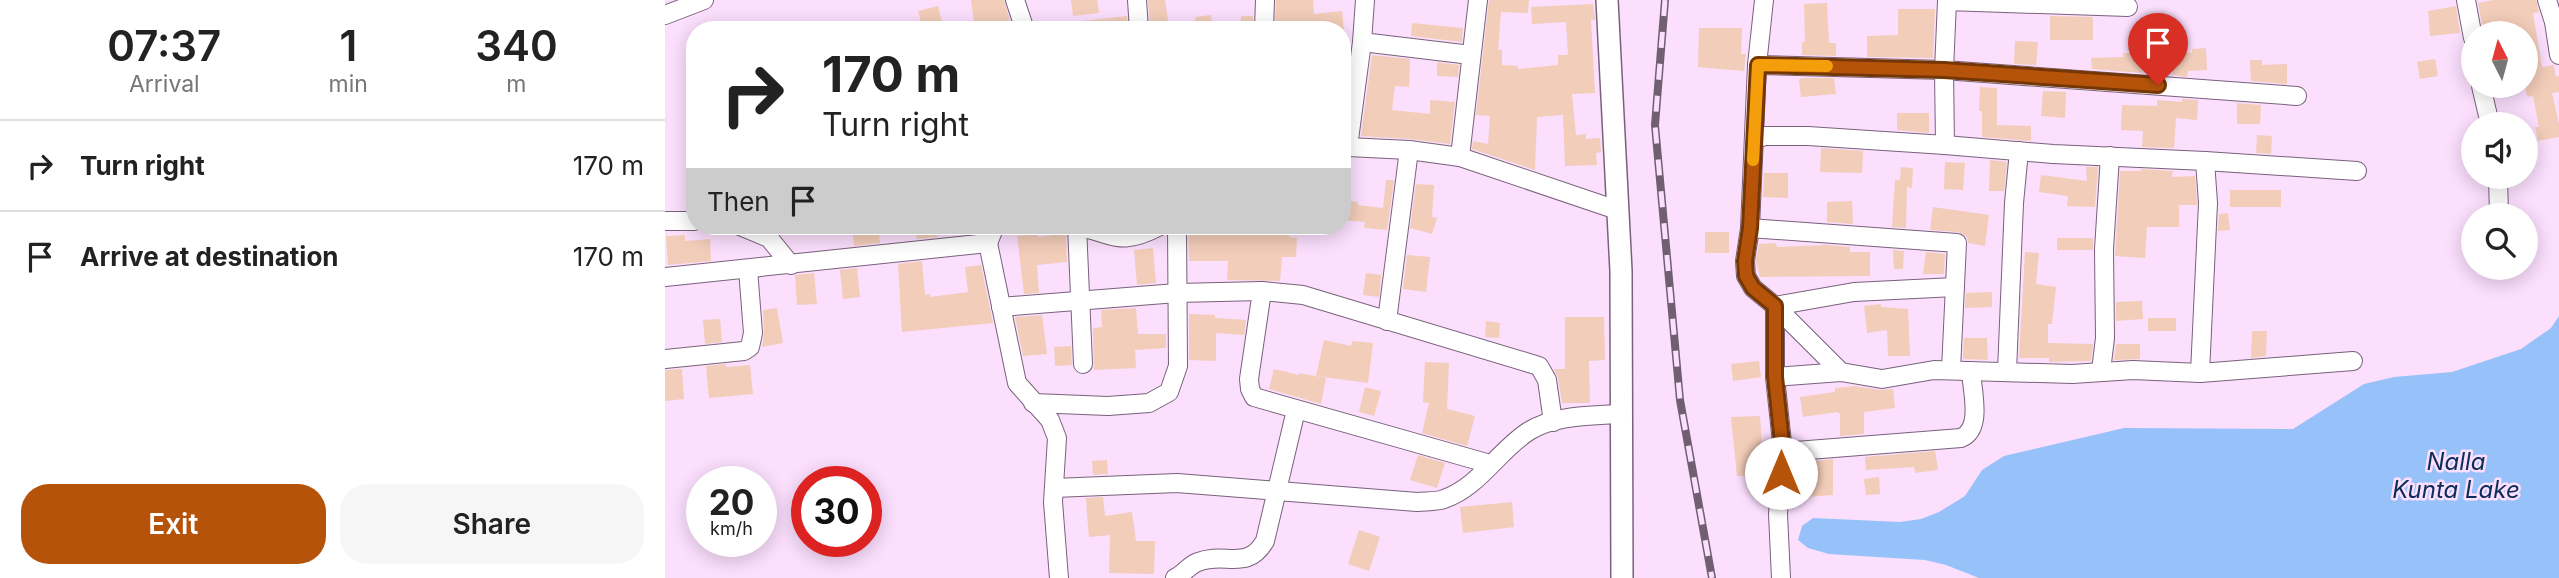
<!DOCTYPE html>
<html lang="en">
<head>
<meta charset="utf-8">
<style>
	:root { --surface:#fff; --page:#f6f6f6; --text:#222; --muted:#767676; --line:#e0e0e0; --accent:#b45309 }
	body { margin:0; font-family:Inter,sans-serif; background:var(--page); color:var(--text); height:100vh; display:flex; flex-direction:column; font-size:26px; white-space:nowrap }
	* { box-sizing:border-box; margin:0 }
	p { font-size:23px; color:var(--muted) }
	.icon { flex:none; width:38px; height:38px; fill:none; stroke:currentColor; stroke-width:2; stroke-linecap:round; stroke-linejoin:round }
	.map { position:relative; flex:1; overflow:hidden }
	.panel { display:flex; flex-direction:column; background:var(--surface); width:665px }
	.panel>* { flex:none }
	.top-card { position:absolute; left:21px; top:21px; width:665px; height:214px; border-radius:28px; box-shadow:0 4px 18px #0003; background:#fff; color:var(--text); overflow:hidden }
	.needle { width:46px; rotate:354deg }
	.tools { position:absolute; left:1796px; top:21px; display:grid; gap:14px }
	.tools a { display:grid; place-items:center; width:77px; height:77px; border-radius:50%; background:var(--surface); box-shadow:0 4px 18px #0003; font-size:35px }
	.speed { position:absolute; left:21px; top:466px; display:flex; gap:14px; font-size:35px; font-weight:700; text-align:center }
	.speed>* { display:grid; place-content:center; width:91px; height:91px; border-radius:50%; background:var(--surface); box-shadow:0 4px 18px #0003; line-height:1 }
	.speed small { font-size:18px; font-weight:400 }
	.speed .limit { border:10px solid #d22; background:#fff; color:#111 }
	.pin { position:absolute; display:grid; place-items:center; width:60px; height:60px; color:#fff; margin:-72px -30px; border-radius:50% 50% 50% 0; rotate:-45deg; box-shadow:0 0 7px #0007 }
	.pin .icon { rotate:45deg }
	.me { position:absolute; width:77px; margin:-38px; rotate:0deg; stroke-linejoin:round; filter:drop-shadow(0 0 5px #0008) }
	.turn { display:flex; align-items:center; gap:24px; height:147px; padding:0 21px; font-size:32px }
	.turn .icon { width:91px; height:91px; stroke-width:2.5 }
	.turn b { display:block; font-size:49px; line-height:60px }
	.then { display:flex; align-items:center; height:66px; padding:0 21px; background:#0003; gap:14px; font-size:26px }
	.eta { display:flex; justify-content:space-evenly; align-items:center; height:119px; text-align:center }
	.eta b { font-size:42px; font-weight:600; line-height:49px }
	.action { display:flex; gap:14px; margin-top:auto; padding:14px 21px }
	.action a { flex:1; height:80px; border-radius:28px; background:var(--accent); color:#fff; font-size:28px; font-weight:600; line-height:80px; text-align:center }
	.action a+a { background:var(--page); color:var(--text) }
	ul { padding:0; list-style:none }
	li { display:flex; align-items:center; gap:21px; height:91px; padding:0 21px; border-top:2px solid var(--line) }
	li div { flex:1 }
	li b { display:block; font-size:26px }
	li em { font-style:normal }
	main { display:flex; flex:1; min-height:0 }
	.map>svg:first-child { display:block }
</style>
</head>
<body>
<main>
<section class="panel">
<div class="eta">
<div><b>07:37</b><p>Arrival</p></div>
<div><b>1</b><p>min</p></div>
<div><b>340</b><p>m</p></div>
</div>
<ul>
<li><svg class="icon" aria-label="right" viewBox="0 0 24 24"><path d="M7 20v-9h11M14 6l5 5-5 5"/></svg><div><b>Turn right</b></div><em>170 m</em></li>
<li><svg class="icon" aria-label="arrive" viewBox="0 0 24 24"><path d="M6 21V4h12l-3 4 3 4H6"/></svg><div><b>Arrive at destination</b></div><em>170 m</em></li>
</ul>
<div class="action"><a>Exit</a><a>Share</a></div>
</section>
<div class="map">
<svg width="1894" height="578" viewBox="0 0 1894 578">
	<rect width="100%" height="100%" fill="#fbdffd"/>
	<polygon fill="#97c1f9" points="1894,316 1894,578 1314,578 1281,565 1260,560 1164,554 1143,548 1133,540 1137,526 1148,518 1235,522 1256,519 1274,512 1300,496 1317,470 1339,456 1459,428 1628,429 1699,384 1729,377 1787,372 1856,349 1886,328"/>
	<g fill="#f2cdb9">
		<polygon points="306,0 339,0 347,28 310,30"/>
		<polygon points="406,0 432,0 434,13 408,16"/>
		<polygon points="483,0 500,0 504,27 485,29"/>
		<polygon points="611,0 648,0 649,14 677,11 679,30 610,30"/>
		<polygon points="824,0 864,0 863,13 836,12 833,50 837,50 837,65 853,66 853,69 893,65 893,55 903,55 901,22 867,24 866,7 928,4 930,20 926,20 930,93 907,94 911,135 921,134 921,139 935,138 936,152 931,153 932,165 900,166 898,115 872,117 870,170 807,149 808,141 823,144 825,116 811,115"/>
		<polygon points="1829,0 1871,0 1874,12 1868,13 1877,67 1889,65 1891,77 1894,76 1894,92 1887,93 1894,124 1894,137 1873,141 1870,127 1874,127 1868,96 1862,97 1860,84 1860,33 1846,33 1845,27 1818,30 1813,3"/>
		<polygon points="1162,3 1164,43 1171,43 1171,56 1137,55 1137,42 1140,42 1139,4"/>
		<polygon points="273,6 279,30 258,30 253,11"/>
		<polygon points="1791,6 1795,33 1765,36 1763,11"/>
		<polygon points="1233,9 1270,9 1268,58 1202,57 1202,36 1233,35"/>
		<polygon points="546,15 548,30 531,30 530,17"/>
		<polygon points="462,16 463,30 418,30 417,21"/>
		<rect x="576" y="16" width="12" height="14"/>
		<polygon points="1385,16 1428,17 1428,40 1385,40"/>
		<polygon points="747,23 798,28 797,42 746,36"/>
		<polygon points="1034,28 1077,28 1076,54 1081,54 1079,71 1033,67"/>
		<polygon points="1350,41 1373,42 1371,65 1349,64"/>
		<polygon points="1541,48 1542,70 1523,71 1522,77 1507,75 1511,51 1527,53 1527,49"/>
		<polygon points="1458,53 1476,53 1477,73 1427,69 1426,58 1458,57"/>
		<polygon points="707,55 745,59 744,87 730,86 727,110 765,114 765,100 790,102 785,144 745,139 696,136"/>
		<polygon points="1770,59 1773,76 1755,79 1752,62"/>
		<polygon points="1585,60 1597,60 1597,65 1622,64 1622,84 1586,81"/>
		<polygon points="772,62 794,65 793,77 772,76"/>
		<polygon points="1137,78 1169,78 1171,94 1136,97 1134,80"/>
		<polygon points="1315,87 1332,88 1332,125 1366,126 1366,141 1317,137 1317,111 1314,111"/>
		<polygon points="1378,91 1401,92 1400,118 1376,116"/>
		<polygon points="1517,99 1533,100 1532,120 1511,118 1509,148 1477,147 1478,131 1456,130 1457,105 1492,106 1492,100 1517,102"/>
		<polygon points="1572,103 1596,105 1595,124 1572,124"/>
		<polygon points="1232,113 1264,113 1264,133 1232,130"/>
		<polygon points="1592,135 1607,136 1606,154 1591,153"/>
		<polygon points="1156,148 1198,151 1197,173 1155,172"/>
		<polygon points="1325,160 1342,162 1339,191 1324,191"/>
		<polygon points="1280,162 1300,163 1298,190 1279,189"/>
		<polygon points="1236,167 1248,168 1247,188 1242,187 1241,228 1227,227 1230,180 1235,180"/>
		<polygon points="1421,167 1433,167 1430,207 1402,206 1403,196 1374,192 1376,175 1422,181"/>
		<polygon points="1476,169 1508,171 1507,177 1530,176 1532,205 1514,205 1514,227 1482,227 1480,258 1450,256 1455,171 1476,171"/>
		<polygon points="1099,173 1123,173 1123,198 1098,197"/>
		<polygon points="721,180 729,180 722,230 699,228 700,222 677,220 677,200 693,202 693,205 718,208"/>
		<polygon points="751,184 769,185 767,217 772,218 767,234 745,228"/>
		<rect x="1565" y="190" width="51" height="17"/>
		<polygon points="1187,201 1188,224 1162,222 1162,202"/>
		<polygon points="1268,207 1324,215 1320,246 1303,243 1302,237 1293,232 1265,230"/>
		<polygon points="1563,213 1565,230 1553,231 1554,214"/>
		<polygon points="187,226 213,226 215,243 189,246"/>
		<polygon points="250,226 271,226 272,237 252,239"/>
		<polygon points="523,226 624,226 624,237 632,238 631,257 617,257 615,281 562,280 563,261 524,261"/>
		<rect x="1040" y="232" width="24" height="21"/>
		<polygon points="372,234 373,237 398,234 401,236 402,262 372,265 374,293 359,294 352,236"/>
		<polygon points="20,235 20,241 45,239 46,261 3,265 1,236"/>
		<rect x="1392" y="238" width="36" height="12"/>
		<polygon points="1111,243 1112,247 1163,245 1185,247 1185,252 1205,252 1205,276 1095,277 1091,261 1094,244"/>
		<polygon points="488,248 491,283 472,285 469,250"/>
		<polygon points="1228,250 1239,251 1238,269 1229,269"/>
		<polygon points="1261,252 1280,254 1279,274 1258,274"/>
		<polygon points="1360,252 1374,253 1371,284 1391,287 1387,324 1383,324 1383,343 1428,344 1426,361 1384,362 1384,358 1354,358"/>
		<polygon points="742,255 765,257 761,292 738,289"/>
		<polygon points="257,261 260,295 265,294 265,297 303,292 300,267 316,265 328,323 237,332 233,264"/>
		<polygon points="192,268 195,297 178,299 175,270"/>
		<polygon points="149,273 152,304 132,305 130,275"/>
		<polygon points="701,273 716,275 714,297 698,295"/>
		<polygon points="1327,292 1327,307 1300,308 1301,293"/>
		<polygon points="1477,301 1478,319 1451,321 1451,302"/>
		<polygon points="1216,304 1216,307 1243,309 1245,356 1223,356 1222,330 1202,333 1199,306"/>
		<polygon points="112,308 118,343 97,347 99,332 98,310"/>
		<polygon points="471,308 473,334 501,334 501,348 470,350 471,368 429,370 428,328 437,327 436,310"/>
		<polygon points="524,314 550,315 550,318 581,320 579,335 551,333 551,361 524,360"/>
		<polygon points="377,315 382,354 358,356 350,317"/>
		<polygon points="900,317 939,317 940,360 924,361 925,403 897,403 893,378 889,369 900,369"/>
		<rect x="1483" y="318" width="28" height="13"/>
		<polygon points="55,319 57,342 40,344 38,320"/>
		<polygon points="821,321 835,323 834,338 820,337"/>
		<polygon points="1587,331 1602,331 1601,356 1586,358"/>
		<polygon points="1299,338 1322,338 1323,360 1298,359"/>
		<polygon points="659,340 686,346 687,341 708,343 703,383 651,376"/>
		<polygon points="1451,344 1475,344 1475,359 1449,360"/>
		<polygon points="406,346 407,365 390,366 389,347"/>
		<polygon points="1094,361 1096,377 1068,381 1066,364"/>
		<polygon points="760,362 784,363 782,409 810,416 802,446 757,433 764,403 758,402"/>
		<polygon points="61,364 61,367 85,365 88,394 44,398 41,366"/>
		<polygon points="17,369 19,399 0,401 0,370"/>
		<polygon points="609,369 634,375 634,373 661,378 656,404 604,389"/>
		<polygon points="1189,386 1216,390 1228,389 1230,408 1199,412 1199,434 1175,436 1175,414 1172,412 1138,417 1135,397 1170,392 1170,388"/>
		<polygon points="700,387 716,391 709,416 694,412"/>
		<polygon points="1095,416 1099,474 1072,476 1066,417"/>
		<polygon points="1270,451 1273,470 1250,473 1249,467 1201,470 1200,457"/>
		<polygon points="753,455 780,463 772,488 745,480"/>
		<polygon points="1168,459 1168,495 1140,497 1140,462"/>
		<polygon points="442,460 443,474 428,475 427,461"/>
		<polygon points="1214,477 1215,494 1201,495 1199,479"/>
		<polygon points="438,497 440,516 467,512 471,541 490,541 489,574 444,573 445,535 424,537 422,514 421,498"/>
		<polygon points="847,502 849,527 798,533 795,507"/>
		<polygon points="694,530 715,537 704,571 683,564"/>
	</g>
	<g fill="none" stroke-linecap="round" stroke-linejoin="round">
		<defs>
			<g id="minor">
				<polyline points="350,0 360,30"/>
				<polyline points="472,0 474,30"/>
				<polyline points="1801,0 1808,38"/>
				<polyline points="1882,0 1889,22 1894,55"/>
				<polyline points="1463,7 1282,1 1279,70 1632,96"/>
				<polyline points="0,15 39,0"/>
				<polyline points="599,30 600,0"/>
				<polyline points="697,42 806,55"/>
				<polyline points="1092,65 1085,228 1080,261 1081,276 1088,288 1110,306 1110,377 1118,452 1113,514 1116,578"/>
				<polyline points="1816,86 1825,124"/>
				<polyline points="1089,139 1100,136 1143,136 1280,145 1279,70 1092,65 1099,0"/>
				<polyline points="1280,145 1388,154 1540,161 1543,203 1535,373"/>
				<polyline points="683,147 744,150 795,157 952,210"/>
				<polyline points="677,149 683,147 697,42 700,0"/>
				<polyline points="795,157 813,0"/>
				<polyline points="1540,161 1692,171"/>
				<polyline points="1833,177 1834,215"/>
				<polyline points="0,221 30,221"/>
				<polyline points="75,226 104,238 126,265"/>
				<path d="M406,226C448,230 449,250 495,226"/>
				<polyline points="412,226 418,364"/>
				<polyline points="1085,228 1292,243 1286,370"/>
				<polyline points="323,243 352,383 385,420 392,438 388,502 394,578"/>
				<polyline points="0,277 323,243 330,226"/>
				<polyline points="597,291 584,379 585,389 589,397 825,464"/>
				<polyline points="1110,306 1189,292 1290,287"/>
				<polyline points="1110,306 1176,372"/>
				<polyline points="336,307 512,293 597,291 638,295 874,366 882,380 888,422"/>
				<polyline points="722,321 744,150"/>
				<polyline points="0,359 79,351 85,347 88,333 83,269"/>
				<polyline points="1342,371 1349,203 1354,151"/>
				<polyline points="1436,371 1440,338 1439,249 1445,156"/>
				<polyline points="1110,377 1176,372 1217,379 1269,370 1407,374 1468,370 1535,373 1688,361"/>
				<polyline points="368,403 443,406 484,403 504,392 513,366 512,226"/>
				<path d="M1118,452L1296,438C1318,429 1307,391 1306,371"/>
				<path d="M389,488L512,483L752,502C761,501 771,502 779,499C814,487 834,450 864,431C890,415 925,416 954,414"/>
				<path d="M510,578C519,574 524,565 533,562C560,551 582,572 600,541L631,410"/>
			</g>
			<polyline id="tertiary" points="942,0 956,271 957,578"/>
		</defs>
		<use href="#minor" stroke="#79617b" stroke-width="20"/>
		<use href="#tertiary" stroke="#79617b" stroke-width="24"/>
		<use href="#minor" stroke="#fff" stroke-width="18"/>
		<use href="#tertiary" stroke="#fff" stroke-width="21"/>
		<defs>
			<polyline id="rail" points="1000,0 990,125 1015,400 1047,578"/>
		</defs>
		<use href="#rail" stroke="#6f5f71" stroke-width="8"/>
		<use href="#rail" stroke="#fbdffd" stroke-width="5" stroke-dasharray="16" stroke-linecap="butt"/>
	</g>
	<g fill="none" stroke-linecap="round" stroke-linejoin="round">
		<defs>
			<polyline id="route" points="1116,473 1118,452 1110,377 1110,306 1088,288 1081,276 1080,261 1085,228 1093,65 1279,70 1493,85"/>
		</defs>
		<use href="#route" stroke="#753606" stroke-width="18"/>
		<use href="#route" stroke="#b45309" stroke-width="12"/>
		<polyline stroke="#f59e0b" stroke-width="12" points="1088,160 1093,65 1162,66"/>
	</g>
	<g text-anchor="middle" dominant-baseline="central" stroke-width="5" stroke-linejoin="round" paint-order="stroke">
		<g font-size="24" font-style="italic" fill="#0a2e59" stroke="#fbdffd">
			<text x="1791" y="461">Nalla<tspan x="1791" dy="28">Kunta Lake</tspan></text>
		</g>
	</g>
</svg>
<div class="tools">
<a><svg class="needle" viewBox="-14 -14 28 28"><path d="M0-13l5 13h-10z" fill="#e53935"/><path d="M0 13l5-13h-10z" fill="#767676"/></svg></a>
<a><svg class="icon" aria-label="sound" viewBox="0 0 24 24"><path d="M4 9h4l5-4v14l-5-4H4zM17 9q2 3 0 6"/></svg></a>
<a><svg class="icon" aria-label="search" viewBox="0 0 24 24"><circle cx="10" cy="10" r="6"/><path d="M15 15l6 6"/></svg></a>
</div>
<div class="speed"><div>20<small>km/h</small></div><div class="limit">30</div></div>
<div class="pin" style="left:1493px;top:85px;background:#d93025"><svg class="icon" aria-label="arrive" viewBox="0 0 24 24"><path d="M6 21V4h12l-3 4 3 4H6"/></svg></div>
<svg class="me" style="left:1116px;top:473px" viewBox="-20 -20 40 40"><circle r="19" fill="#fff"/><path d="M0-13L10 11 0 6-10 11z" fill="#b45309"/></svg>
<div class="top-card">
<div class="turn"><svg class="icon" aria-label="right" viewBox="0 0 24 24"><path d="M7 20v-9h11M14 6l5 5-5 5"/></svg><div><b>170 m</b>Turn right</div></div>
<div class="then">Then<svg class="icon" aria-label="arrive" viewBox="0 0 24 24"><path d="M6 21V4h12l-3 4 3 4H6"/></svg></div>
</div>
</div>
</main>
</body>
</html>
